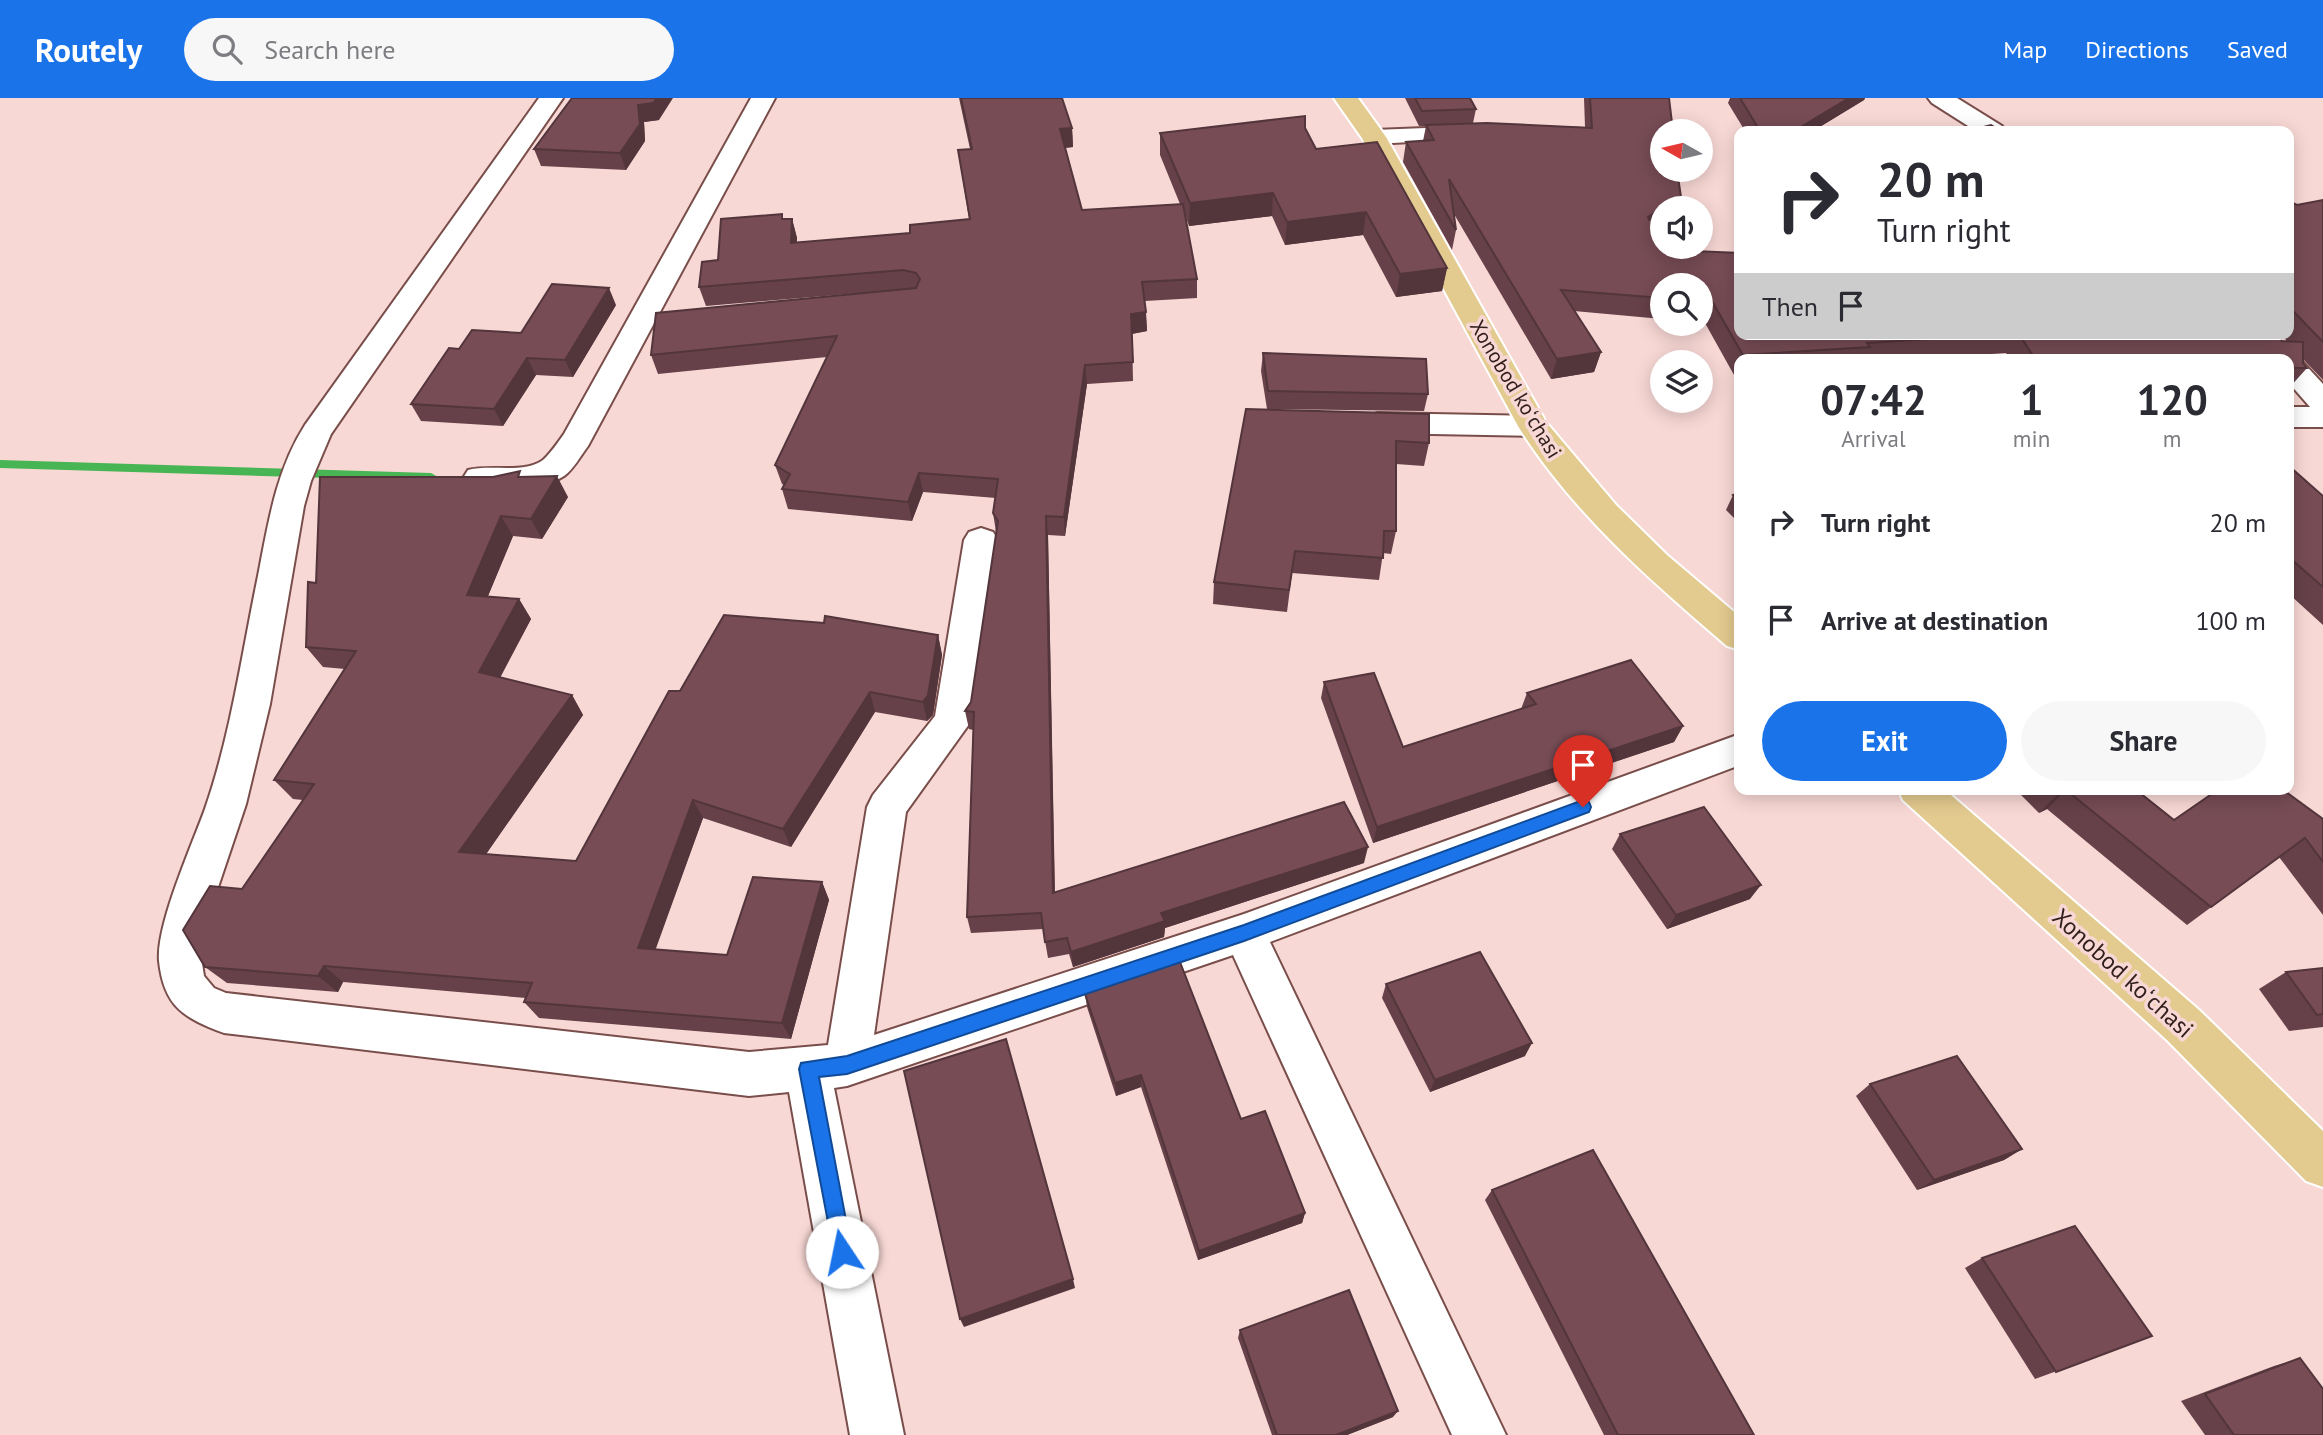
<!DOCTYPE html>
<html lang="en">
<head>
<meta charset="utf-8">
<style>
	:root { --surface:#fff; --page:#f7f7f7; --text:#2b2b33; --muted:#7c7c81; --accent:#1a73e8 }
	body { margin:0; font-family:"PT Sans",sans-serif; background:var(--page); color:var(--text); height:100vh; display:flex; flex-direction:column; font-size:26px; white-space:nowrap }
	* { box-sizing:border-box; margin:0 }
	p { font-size:23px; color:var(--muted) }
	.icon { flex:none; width:38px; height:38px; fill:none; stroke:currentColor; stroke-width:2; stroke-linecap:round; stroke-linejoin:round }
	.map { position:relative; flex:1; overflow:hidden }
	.details { position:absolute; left:1734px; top:256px; width:560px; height:441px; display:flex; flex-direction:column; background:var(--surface); border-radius:14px; box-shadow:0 4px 18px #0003 }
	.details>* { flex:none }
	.banner { position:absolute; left:1734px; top:28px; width:560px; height:214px; border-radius:14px; box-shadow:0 4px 18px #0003; background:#fff; color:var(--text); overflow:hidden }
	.needle { width:46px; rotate:278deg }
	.fabs { position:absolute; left:1650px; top:21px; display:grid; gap:14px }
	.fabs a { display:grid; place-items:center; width:63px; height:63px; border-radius:50%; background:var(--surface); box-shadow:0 4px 18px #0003; font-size:35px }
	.pin { position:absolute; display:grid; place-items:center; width:60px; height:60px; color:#fff; margin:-72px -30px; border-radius:50% 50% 50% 0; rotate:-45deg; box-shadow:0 0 7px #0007 }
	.pin .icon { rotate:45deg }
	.me { position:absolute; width:77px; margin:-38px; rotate:349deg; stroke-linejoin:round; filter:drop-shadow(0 0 5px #0008) }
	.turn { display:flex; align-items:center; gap:24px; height:147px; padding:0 28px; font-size:32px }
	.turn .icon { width:91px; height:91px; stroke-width:2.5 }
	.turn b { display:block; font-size:49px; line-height:60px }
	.then { display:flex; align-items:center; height:66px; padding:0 28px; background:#0003; gap:14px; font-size:26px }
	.eta { display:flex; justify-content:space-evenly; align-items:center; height:119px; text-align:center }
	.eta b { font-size:42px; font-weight:600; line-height:49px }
	.button { display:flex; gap:14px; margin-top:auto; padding:14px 28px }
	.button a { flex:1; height:80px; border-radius:42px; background:var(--accent); color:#fff; font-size:28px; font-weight:600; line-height:80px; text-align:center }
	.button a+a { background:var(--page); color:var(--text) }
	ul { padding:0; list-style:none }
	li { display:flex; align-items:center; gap:21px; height:98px; padding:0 28px }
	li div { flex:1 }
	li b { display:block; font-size:26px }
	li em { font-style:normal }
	header { display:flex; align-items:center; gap:42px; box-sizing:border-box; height:98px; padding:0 35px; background:var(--accent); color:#fff }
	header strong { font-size:33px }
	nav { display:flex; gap:38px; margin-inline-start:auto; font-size:24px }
	.search { width:490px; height:63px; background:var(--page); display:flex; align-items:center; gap:18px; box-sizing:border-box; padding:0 24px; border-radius:38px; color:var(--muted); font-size:26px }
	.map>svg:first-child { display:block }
</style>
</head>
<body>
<header>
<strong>Routely</strong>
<div class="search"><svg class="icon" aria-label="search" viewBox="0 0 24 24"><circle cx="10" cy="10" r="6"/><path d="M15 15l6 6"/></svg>Search here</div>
<nav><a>Map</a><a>Directions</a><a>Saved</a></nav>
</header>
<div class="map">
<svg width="2323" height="1337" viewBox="0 0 2323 1337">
	<rect width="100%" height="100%" fill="#f8d8d5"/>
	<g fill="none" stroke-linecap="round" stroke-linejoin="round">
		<polygon fill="#47b553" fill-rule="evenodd" points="0,362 431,375 438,379 431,383 0,370"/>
		<defs>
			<g id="minor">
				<path d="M539,0H563L331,336L311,383L304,408L270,606L246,706L205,828L201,859L204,878L214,890L226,895L749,954L828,947L867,709L873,697L935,618L964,442L969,434L981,430L993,434L998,442L972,622L906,714L874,937L1244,816L1740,636V667L1270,844L1506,1337H1452L1233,857L847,988L834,990L904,1337H850L789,994L749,998L224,935C184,920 164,909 159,863C156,827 192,747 205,711C231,636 242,555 258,478C268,426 276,372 305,327Z"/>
				<path d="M751,0H775L588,348C581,357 573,372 564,378C539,394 495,395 468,388L463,380L468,372C490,366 525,376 543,362C551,355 558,344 564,336Z"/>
				<polygon points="1928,0 1957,0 2002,28 2005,33 1976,33 1932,5"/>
				<polygon points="1477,28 1486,30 1489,35 1486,40 1374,46 1365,44 1362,39 1365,34 1374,32"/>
				<polygon points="2289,258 2299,260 2323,286 2323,329 2289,329 2289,309 2310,309 2289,285 2289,261 2278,261"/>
				<polygon points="1378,315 1533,318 1544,321 1548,328 1544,335 1533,338 1378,335 1367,332 1363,325 1367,318"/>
			</g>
			<g id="major">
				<path d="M1334,0H1358L1386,39L1546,324L1616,407L1667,457L1740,519V552L1727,548C1650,482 1573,415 1518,328L1362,40Z"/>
				<polygon points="1898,691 1944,691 2199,912 2323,1033 2323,1089 2306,1083 2167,942 1903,702"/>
			</g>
		</defs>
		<use href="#minor" stroke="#794e4a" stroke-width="4"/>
		<use href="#major" stroke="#fff" stroke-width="4"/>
		<use href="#minor" fill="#fff" fill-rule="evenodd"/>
		<use href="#major" fill="#e3ca8f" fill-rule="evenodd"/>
	</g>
	<g fill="#664149">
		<polygon points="572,0 659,22 644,24 645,43 626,72 541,68 534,51"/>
		<polygon points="959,0 1062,0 1072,30 1073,49 1065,50 1082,112 1180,106 1160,57 1160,35 1305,30 1316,51 1447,170 1442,193 1396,199 1363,137 1285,147 1272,118 1189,128 1185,117 1197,181 1197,200 1145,203 1147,233 1132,236 1133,283 1087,286 1065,438 1048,437 1055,795 1364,765 1165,830 1164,839 1073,869 1069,856 1048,860 1043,831 971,835 967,819 973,632 969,631 965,613 971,604 996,434 993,415 996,400 923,394 912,423 788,411 782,391 784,387 782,386 775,367 827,259 658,276 651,257 860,195 706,208 699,189 718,162 782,116 783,121 792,121 797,140 796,145 910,135 969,121 958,52 970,51"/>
		<polygon points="1405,0 1470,0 1476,11 1473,25 1585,29 1584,0 1669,0 1662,110 1693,153 1740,236 2277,236 2282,243 2287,243 2281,236 2289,236 2289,103 2297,107 2323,102 2323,282 2303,261 2303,265 2307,270 2289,290 2289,261 2009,261 2006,255 1920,261 1740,261 1740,276 1734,277 1705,225 1701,224 1701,187 1662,187 1662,221 1574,213 1601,254 1594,274 1551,281 1454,116 1456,132 1452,152 1403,64 1406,44 1423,43 1426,28 1419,28"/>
		<polygon points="1730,0 1865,0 1864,2 1813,33 1745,33 1728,5"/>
		<polygon points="616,207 573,279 536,277 503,328 421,323 411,306 459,251"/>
		<polygon points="1263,255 1428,296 1424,313 1267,311 1261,273"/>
		<polygon points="1246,311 1429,345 1424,368 1396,366 1396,433 1391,456 1383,455 1379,482 1292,475 1287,514 1213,506 1214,484"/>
		<polygon points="2289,368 2323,398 2323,527 2289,496"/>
		<polygon points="523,379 568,399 542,441 513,438 488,498 519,501 531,521 500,580 572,597 583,617 486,756 576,763 680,593 938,537 942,557 933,617 927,623 875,614 791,749 703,720 655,851 727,857 822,784 829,802 791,941 539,920 524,904 526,900 343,884 338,894 227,885 205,869 242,791 303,702 293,701 274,682 345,571 323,569 306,549 316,485"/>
		<polygon points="1740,394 1740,426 1726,412 1733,397"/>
		<polygon points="1324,584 1403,649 1521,611 1527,595 1683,628 1674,644 1373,745 1321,600"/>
		<polygon points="2015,691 2135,691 2174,722 2323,721 2323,817 2279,759 2187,827 2047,711 2039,715"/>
		<polygon points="1620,736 1750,801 1667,831 1612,751"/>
		<polygon points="2323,870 2323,929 2289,933 2259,891 2286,874"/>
		<polygon points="1386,886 1525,958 1430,994 1382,900"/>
		<polygon points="1085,896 1241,1021 1305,1115 1302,1125 1198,1162 1141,989 1116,998 1087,909"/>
		<polygon points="1870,986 2022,1051 2004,1062 1917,1092 1856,998"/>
		<polygon points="1492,1092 1754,1337 1604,1337 1485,1102"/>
		<polygon points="1982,1160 2152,1238 2035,1281 1965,1170"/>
		<polygon points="1240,1232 1393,1319 1347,1337 1272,1337 1238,1240"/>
		<polygon points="2300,1260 2323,1337 2205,1337 2181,1303 2274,1268"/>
	</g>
	<g fill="#53353c">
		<polygon points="657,0 673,0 659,22 644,24 645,43 626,72 620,55 638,7"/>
		<polygon points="1849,0 1865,0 1864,2 1813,33 1794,33"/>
		<polygon points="1072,30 1073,49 1062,50 1060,31"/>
		<polygon points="1273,95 1272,118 1189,128 1190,105"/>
		<polygon points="1681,99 1677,110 1662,110 1662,125 1641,138 1648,119"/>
		<polygon points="1366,114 1363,137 1285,147 1287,124"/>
		<polygon points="792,121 797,140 796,165 791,145"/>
		<polygon points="1447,170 1442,193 1396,199 1400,176"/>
		<polygon points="609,190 616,207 573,279 565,262"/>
		<polygon points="1146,214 1147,233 1131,236 1131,216"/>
		<polygon points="1601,254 1594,274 1551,281 1557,261"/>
		<polygon points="527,260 536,277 503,328 494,311"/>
		<polygon points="1085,267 1087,286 1065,438 1064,419"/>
		<polygon points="919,375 923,394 912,423 908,404"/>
		<polygon points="557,378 568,399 542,441 531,421"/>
		<polygon points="501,418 513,438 480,517 467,497"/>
		<polygon points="1046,418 1048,437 1055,811 1053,795"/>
		<polygon points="519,501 531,521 492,594 479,574"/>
		<polygon points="938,537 942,557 933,617 927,623 923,604"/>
		<polygon points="870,594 875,614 791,749 783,731"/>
		<polygon points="572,597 583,617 475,772 459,754"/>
		<polygon points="1683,628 1674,644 1373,745 1377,729"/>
		<polygon points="2066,692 2047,711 2039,715 2058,696"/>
		<polygon points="693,702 703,720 650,867 638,850"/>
		<polygon points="1368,749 1364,765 1165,830 1164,839 1073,869 1071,854 1161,815"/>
		<polygon points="822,784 829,802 791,941 782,925"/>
		<polygon points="1761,787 1750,801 1667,831 1676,817"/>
		<polygon points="324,868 343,884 338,894 318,878"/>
		<polygon points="1532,945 1525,958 1430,994 1435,982"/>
		<polygon points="1141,977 1141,989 1116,998 1115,985"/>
		<polygon points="2022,1051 2004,1062 1917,1092 1934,1082"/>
		<polygon points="1305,1115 1302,1125 1198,1162 1199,1153"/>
		<polygon points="1073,1181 1075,1190 964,1229 960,1221"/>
		<polygon points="1398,1313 1393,1319 1347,1337 1336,1337"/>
	</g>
	<g fill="#774c55" stroke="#53353c" stroke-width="2">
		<polygon points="572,0 657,0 653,5 638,7 640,26 620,55 534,51"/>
		<polygon points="961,0 1062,0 1072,30 1060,31 1082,112 1183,106 1197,181 1142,184 1146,214 1131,216 1133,264 1085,267 1064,419 1046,418 1053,795 1344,704 1368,749 1161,815 1165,823 1071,854 1067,840 1045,844 1041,815 967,819 974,614 965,613 971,604 998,423 993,415 998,381 919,375 908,404 782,391 790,376 775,367 837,238 651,257 656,215 916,190 920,181 916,175 903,172 699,189 702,164 718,162 721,121 782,116 782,121 792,121 791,145 910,135 910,127 970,121 958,52 972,51"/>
		<polygon points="1415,0 1470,0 1476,11 1422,13"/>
		<polygon points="1590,0 1669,0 1673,33 1662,33 1662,72 1677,72 1681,99 1648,119 1649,122 1662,118 1662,149 1693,149 1693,153 1740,155 1740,236 2007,236 1867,245 1870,249 1743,257 1713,205 1701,204 1701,187 1662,187 1662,200 1561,192 1601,254 1557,261 1449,81 1456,132 1406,44 1434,42 1426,27 1487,25 1592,30"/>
		<polygon points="1740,0 1849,0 1794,33 1760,33"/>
		<polygon points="1305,18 1305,30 1316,51 1377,44 1447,170 1400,176 1366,114 1287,124 1273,95 1190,105 1160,35"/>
		<polygon points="1991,27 2001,33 1968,33"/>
		<polygon points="2323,102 2323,244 2294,214 2289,214 2289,103 2297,107"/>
		<polygon points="552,186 609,190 565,262 527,260 494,311 411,306 449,250 459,251 472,232 521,235"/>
		<polygon points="2019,236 2277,236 2282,243 2303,244 2303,265 2307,270 2289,270 2289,261 2035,261"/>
		<polygon points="1263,255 1426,261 1428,296 1268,293"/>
		<polygon points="1246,311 1429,316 1429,345 1396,343 1396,433 1384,433 1383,460 1295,453 1289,492 1214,484"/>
		<polygon points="2289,368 2323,398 2323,489 2292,462 2289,463"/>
		<polygon points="520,373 518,379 557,378 531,421 501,418 467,497 519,501 479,574 572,597 459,754 576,763 669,593 680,593 724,517 824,525 825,518 938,537 928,597 923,604 870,594 783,731 693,702 638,850 727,857 753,779 822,784 782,925 524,904 532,885 324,868 318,878 205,869 183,832 210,788 242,791 314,686 274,682 356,553 306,549 308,484 316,485 320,379 493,379"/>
		<polygon points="1740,394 1740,403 1733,397"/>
		<polygon points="1631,562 1683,628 1377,729 1324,584 1374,575 1403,649 1536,606 1527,595"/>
		<polygon points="2054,691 2135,691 2174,722 2219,691 2282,691 2323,721 2323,764 2305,740 2211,809 2066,692 2058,696"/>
		<polygon points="1704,709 1761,787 1676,817 1620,736"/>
		<polygon points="1480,854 1532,945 1435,982 1386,886"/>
		<polygon points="1180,864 1241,1021 1265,1013 1305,1115 1199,1153 1141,977 1115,985 1085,896"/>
		<polygon points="2323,870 2323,916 2317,917 2286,874"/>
		<polygon points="1006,941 1073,1181 960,1221 904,973"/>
		<polygon points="1957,958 2022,1051 1934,1082 1870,986"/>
		<polygon points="1593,1052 1754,1337 1618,1337 1492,1092"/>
		<polygon points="2075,1128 2152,1238 2056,1274 1982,1160"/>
		<polygon points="1349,1192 1398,1313 1336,1337 1277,1337 1240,1232"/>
		<polygon points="2300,1260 2323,1291 2323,1337 2234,1337 2205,1296"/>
	</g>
	<polygon fill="#1a73e8" stroke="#114b97" stroke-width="2" points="1583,702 1589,704 1591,709 1589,714 1244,843 847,976 819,979 852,1154 849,1161 842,1164 835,1161 799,971 801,965 847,958 1244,827"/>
	<g text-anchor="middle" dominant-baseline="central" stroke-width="7" stroke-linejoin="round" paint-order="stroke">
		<g font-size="21" fill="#311f1d" stroke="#f8d8d5">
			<text transform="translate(1516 291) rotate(59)">Xonobod koʻchasi</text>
		</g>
		<g font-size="24" fill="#311f1d" stroke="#f8d8d5">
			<text transform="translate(2123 875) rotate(42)">Xonobod koʻchasi</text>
		</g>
	</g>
</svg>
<div class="fabs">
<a><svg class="needle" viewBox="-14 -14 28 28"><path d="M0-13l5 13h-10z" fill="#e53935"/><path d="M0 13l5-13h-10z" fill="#7c7c81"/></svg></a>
<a><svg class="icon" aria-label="sound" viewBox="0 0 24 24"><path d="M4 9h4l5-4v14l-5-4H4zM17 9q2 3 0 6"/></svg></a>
<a><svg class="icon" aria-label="search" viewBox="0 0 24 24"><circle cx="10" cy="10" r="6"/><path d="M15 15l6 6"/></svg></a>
<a><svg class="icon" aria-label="layers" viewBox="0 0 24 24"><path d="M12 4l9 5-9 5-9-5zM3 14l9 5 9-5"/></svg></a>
</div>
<div class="pin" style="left:1583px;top:709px;background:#d93025"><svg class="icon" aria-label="arrive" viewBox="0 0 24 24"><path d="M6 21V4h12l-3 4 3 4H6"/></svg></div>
<svg class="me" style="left:842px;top:1154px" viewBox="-20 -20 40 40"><circle r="19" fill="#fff"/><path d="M0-13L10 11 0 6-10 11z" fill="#1a73e8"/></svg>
<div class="banner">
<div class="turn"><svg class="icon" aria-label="right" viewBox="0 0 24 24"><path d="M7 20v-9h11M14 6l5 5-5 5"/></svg><div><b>20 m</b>Turn right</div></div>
<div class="then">Then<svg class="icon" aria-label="arrive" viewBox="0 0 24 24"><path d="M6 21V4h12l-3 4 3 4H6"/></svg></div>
</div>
<section class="details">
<div class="eta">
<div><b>07:42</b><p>Arrival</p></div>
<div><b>1</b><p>min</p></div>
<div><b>120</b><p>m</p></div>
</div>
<ul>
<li><svg class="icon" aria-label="right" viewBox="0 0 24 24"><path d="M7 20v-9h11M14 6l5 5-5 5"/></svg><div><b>Turn right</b></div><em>20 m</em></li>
<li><svg class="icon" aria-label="arrive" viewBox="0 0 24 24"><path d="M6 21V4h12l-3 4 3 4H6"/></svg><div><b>Arrive at destination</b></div><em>100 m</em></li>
</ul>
<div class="button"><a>Exit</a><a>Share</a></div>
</section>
</div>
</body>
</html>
